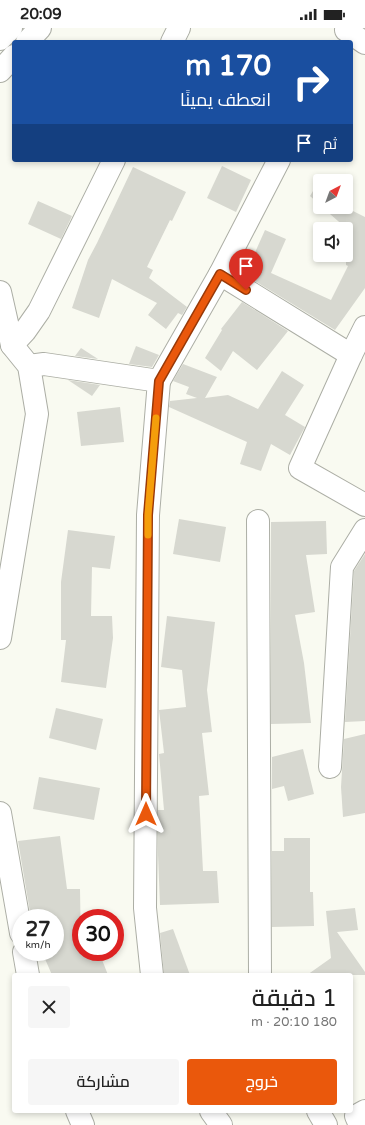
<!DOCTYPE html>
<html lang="ar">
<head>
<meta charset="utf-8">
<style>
	:root { --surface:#fff; --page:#f6f6f6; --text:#222; --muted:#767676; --accent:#ea580c }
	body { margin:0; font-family:"Varela Round",Cairo,sans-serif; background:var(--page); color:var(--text); direction:rtl; height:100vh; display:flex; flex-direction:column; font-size:15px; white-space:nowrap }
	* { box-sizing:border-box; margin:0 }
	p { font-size:13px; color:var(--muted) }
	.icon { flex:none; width:22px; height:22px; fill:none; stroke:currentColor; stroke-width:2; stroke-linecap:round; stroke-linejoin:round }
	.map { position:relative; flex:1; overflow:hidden; direction:ltr }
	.drawer { position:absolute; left:12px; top:945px; width:341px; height:140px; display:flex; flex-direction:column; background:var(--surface); border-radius:4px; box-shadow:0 2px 6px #0003; direction:rtl }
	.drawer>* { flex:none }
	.top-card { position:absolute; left:12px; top:12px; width:341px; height:122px; border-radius:4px; box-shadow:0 2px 6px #0003; direction:rtl; background:#1a4fa0; color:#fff; overflow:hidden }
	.needle { width:26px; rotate:41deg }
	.buttons { position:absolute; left:313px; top:146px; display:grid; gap:8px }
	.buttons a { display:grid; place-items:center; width:40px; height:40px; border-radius:4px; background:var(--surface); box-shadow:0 2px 6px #0003; font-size:20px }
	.speed { position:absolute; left:12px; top:881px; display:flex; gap:8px; font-size:20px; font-weight:700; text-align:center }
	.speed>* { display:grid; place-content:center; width:52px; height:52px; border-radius:50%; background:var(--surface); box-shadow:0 2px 6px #0003; line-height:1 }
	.speed small { font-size:10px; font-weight:400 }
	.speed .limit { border:6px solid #d22; background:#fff; color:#111 }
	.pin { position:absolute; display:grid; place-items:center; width:34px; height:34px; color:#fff; margin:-41px -17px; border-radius:50% 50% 50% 0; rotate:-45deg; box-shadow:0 0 4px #0007 }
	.pin .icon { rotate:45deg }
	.me { position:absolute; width:44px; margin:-22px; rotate:0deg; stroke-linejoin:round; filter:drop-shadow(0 0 3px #0008) }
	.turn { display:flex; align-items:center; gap:14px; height:84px; padding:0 16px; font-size:18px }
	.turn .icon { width:52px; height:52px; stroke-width:2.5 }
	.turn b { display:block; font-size:28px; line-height:34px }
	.then { display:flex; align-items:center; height:38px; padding:0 16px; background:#0003; gap:8px; font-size:15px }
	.round { display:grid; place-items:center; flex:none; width:42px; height:42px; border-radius:4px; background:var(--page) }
	.summary { display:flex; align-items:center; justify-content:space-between; height:68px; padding:0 16px }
	h1 { font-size:24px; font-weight:600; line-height:30px }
	.action { display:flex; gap:8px; margin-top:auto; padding:8px 16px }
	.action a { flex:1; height:46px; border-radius:4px; background:var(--accent); color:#fff; font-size:16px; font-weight:600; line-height:46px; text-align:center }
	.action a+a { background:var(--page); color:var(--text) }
	.status { display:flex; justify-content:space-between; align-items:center; height:28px; padding:0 20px; background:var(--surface); direction:ltr }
	.status svg { height:11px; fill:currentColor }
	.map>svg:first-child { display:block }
</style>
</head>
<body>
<div class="status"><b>20:09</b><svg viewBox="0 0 49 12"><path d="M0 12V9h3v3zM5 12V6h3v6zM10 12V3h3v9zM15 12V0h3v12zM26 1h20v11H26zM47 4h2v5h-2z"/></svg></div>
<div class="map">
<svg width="365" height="1097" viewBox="0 0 365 1097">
	<rect width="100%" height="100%" fill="#f9faf1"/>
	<g fill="#d7d8d0">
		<polygon points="222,138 251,152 236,184 207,170"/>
		<polygon points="133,139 186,164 172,193 170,192 147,239 153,242 149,250 187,279 182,287 178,285 166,301 148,287 157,275 112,251 99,290 72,280 88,232 97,215"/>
		<polygon points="313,163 320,167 320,177 310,168"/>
		<polygon points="38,173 72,188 61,211 28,196"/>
		<polygon points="322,179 345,179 365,189 365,260 335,302 245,247 265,202 286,211 271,245 331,272 348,238 346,237 346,200"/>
		<polygon points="242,274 288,303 257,342 233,323 221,343 205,330 222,302 221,301"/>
		<polygon points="136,318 159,327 152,339 129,336"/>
		<polygon points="81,320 98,331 75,328"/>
		<polygon points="183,336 217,349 205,370 228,367 258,381 282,343 304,357 285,387 305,399 290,427 271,416 261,443 240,436 247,414 169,379 170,373 197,370 186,366 189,359 173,353"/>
		<polygon points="68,352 100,357 92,368"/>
		<polygon points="120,379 124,414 81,418 77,384"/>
		<polygon points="179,491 226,499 220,534 173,526"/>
		<polygon points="326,493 327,526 306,527 315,584 295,587 304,635 311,695 271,696 271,494"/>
		<polygon points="68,502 115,508 110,541 92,539 91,588 112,588 113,610 106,660 61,654 66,612 61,612 61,554"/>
		<polygon points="365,526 365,693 345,694 354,543"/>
		<polygon points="167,588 215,594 207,662 212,704 202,705 209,767 199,768 203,843 217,843 219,875 160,877 158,827 158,782 164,782 159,726 164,725 159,682 186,679 182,642 161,639"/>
		<polygon points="56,680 103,691 96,722 49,710"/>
		<polygon points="365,706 365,785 343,789 341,759 344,711"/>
		<polygon points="303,721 314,766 288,773 284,758 272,761 272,729"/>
		<polygon points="39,749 100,760 94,792 33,781"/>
		<polygon points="60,808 67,861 80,861 81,924 99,924 108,947 52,947 42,924 55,924 55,890 31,890 18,813"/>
		<polygon points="284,810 310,810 310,864 313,864 314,898 272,899 272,823 284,823"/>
		<polygon points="355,880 358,902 337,904 365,944 365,947 307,947 331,930 326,883"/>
		<polygon points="173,901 190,947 164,947 160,905"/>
	</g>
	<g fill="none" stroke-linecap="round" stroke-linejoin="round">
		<defs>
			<g id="minor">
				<polyline points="346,2 365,15"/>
				<polyline points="0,11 11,0"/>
				<polyline points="27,14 40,0"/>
				<polyline points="172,14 179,0"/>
				<polyline points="0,43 14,28"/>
				<polyline points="220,246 351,327 365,299"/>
				<polyline points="0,264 12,317 29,338 37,386 0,610"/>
				<polyline points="12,317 25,303 39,283 114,132"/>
				<polyline points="351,327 300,440 365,477"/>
				<polyline points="29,338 44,336 159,353 220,246 279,132"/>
				<polyline points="258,493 260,947"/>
				<polyline points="330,739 342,539 365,502"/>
				<polyline points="0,785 21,905"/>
				<polyline points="24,924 28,947"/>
				<polyline points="152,947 145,880 148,487 159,353"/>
				<polyline points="77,1083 83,1097"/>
				<polyline points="211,1083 221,1097"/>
				<polyline points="318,1083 326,1097"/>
				<polyline points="360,1097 356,1088 365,1083"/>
			</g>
		</defs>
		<use href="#minor" stroke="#acaea5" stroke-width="24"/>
		<use href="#minor" stroke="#fff" stroke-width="22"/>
	</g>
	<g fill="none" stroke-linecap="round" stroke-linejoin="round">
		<defs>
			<polyline id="route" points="146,786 148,487 159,353 220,246 246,262"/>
		</defs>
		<use href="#route" stroke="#983908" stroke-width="10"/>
		<use href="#route" stroke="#ea580c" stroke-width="7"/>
		<polyline stroke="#f59e0b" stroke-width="7" points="148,507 148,487 156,390"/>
	</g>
</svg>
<div class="buttons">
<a><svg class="needle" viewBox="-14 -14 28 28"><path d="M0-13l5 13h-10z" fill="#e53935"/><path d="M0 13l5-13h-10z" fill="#767676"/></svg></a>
<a><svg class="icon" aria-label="sound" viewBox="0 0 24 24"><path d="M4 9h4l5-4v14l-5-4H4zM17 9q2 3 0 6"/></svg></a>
</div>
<div class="speed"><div>27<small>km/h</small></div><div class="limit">30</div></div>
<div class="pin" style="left:246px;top:262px;background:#d93025"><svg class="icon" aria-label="arrive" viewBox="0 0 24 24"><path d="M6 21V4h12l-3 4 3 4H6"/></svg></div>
<svg class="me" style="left:146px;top:786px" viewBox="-20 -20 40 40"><path d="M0-17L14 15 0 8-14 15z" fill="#ea580c" stroke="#fff" stroke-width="4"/></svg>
<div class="top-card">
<div class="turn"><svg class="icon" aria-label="right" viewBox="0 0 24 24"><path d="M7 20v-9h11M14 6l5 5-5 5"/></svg><div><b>170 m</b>انعطف يمينًا</div></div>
<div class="then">ثم<svg class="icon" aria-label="arrive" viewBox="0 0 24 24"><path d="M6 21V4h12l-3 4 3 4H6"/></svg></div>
</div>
<section class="drawer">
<div class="summary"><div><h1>1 دقيقة</h1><p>180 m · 20:10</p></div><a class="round"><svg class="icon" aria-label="close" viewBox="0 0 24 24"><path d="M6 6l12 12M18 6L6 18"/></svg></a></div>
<div class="action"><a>خروج</a><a>مشاركة</a></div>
</section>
</div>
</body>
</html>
